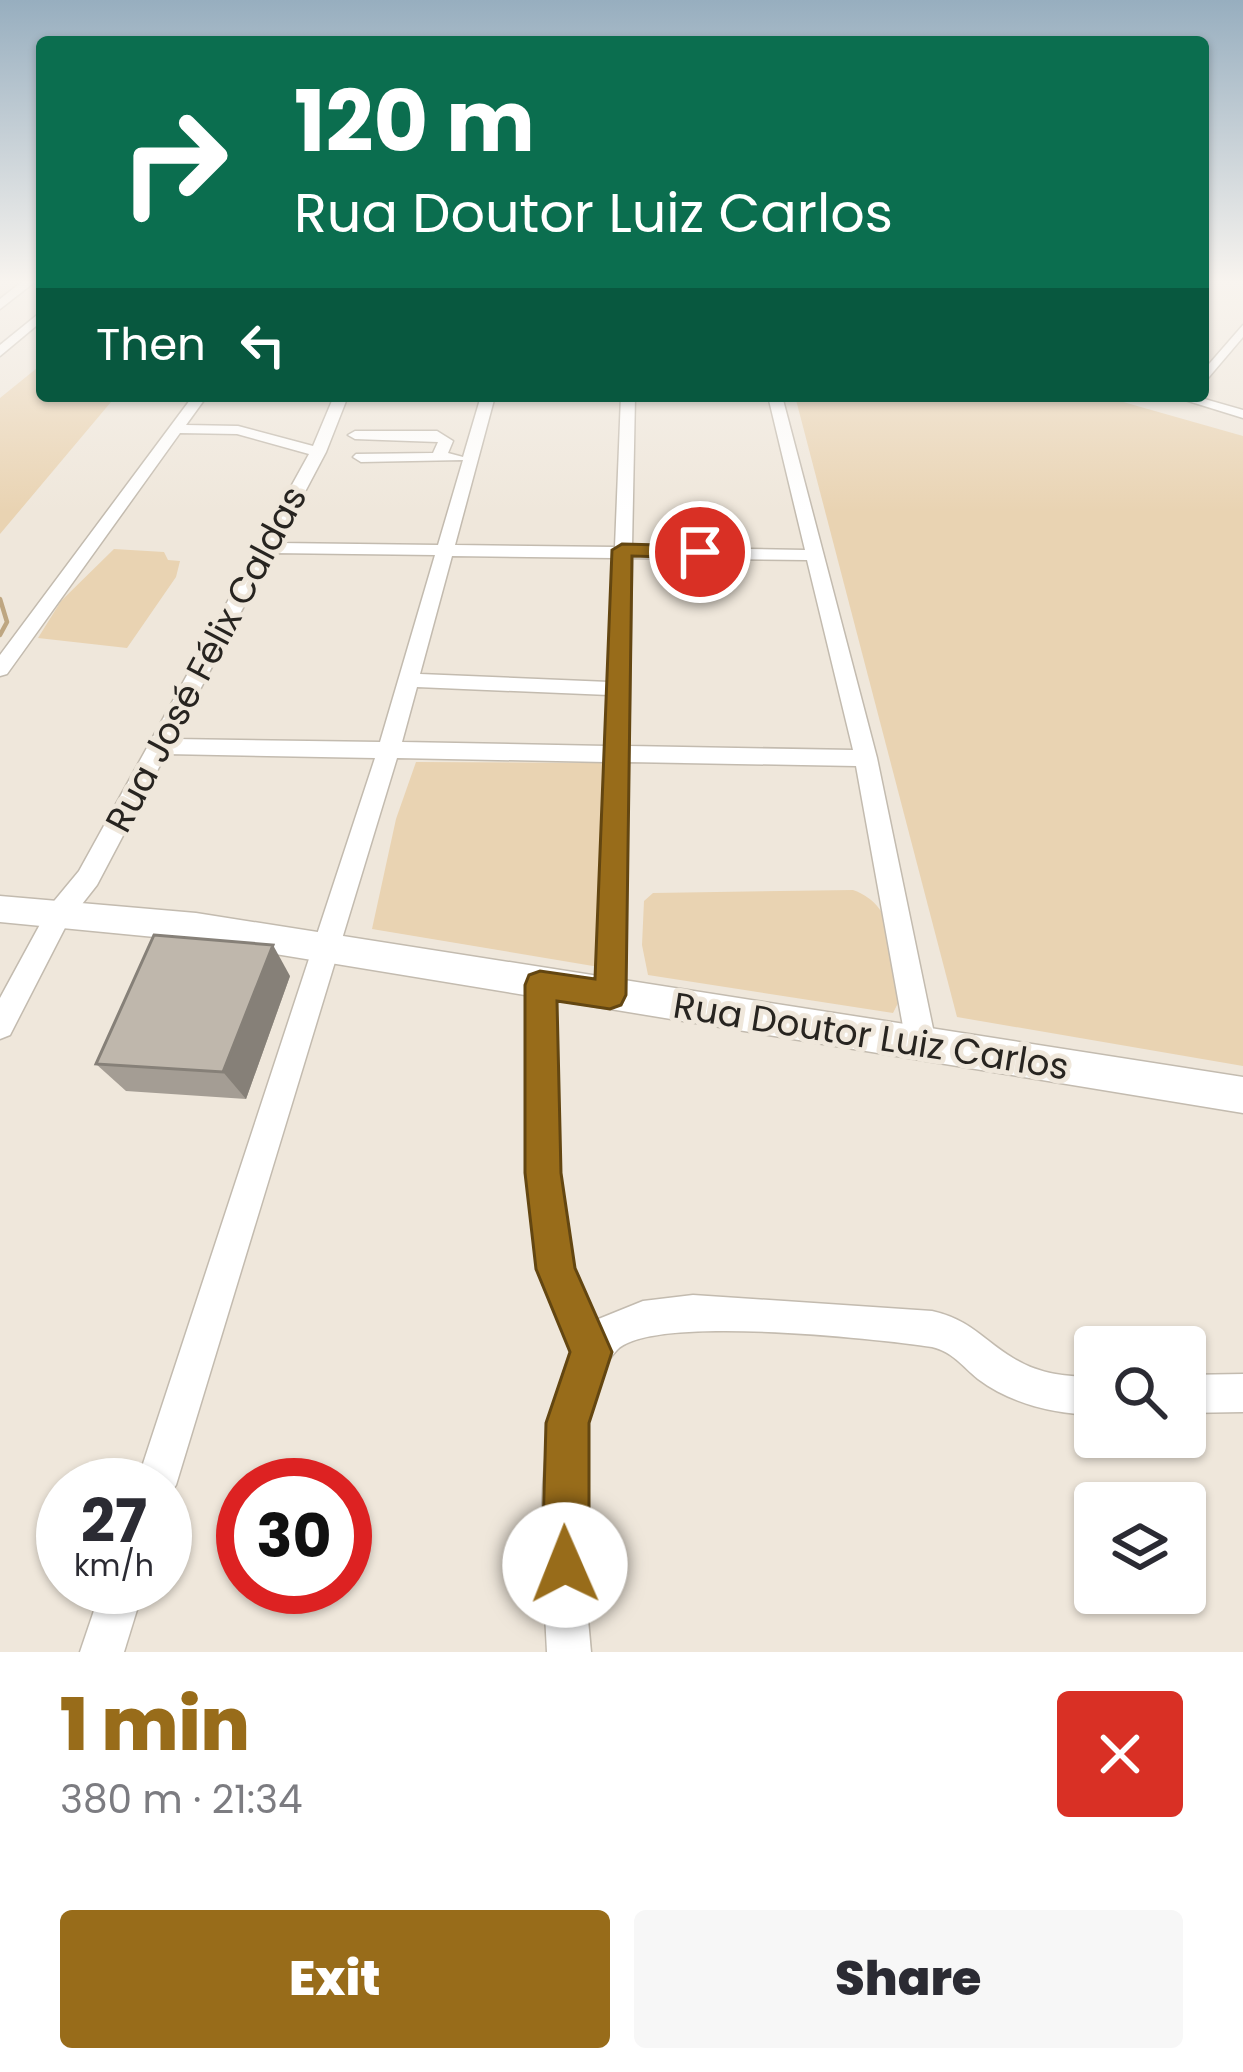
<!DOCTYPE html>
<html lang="en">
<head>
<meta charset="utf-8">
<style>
	:root { --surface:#fff; --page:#f7f7f7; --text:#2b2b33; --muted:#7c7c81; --accent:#986c1a }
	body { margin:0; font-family:Poppins,sans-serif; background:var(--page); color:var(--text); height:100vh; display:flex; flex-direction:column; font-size:45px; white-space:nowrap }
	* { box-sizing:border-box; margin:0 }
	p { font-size:39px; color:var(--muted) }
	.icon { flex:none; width:66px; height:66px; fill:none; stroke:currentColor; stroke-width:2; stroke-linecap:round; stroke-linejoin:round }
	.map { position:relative; height:1652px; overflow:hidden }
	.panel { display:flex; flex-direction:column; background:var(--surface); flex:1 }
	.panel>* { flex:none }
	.top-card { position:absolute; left:36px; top:36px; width:1173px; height:366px; border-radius:12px; box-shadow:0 3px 9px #0004; background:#0b6e4f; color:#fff; overflow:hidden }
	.controls { position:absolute; left:1074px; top:1326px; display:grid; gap:24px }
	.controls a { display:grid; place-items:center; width:132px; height:132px; border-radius:12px; background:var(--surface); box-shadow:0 3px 9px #0004; font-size:60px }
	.speed { position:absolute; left:36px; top:1458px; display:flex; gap:24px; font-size:60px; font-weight:700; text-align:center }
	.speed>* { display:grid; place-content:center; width:156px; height:156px; border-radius:50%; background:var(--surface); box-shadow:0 3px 9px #0004; line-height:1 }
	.speed small { font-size:30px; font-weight:400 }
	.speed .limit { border:18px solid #d22; background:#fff; color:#111 }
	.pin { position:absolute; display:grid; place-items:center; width:102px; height:102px; color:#fff; margin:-51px; border:6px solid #fff; border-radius:50%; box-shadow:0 3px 12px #0007 }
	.me { position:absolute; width:132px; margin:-66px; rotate:359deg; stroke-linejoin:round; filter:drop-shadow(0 0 9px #0008) }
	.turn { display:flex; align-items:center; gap:42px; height:252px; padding:0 60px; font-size:54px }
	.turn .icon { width:156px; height:156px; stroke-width:2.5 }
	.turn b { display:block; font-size:84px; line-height:102px }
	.then { display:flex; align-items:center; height:114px; padding:0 60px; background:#0003; gap:24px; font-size:45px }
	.round { display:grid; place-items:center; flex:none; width:126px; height:126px; border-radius:12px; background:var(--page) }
	.summary { display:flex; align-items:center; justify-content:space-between; height:204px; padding:0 60px }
	h1 { font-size:72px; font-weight:800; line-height:90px; color:var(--accent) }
	.primary-button { display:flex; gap:24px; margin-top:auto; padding:24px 60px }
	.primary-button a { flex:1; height:138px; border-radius:12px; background:var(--accent); color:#fff; font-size:48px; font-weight:800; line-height:138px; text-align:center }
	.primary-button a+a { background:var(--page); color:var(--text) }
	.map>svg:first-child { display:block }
</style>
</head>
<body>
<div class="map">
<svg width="1243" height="1652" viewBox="0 0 1243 1652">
	<rect width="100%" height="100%" fill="#efe7db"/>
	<g fill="#e9d3b2">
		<polygon points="42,364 42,396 116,396 0,534 0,398"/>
		<polygon points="795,396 1102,396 1243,436 1243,1066 957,1017"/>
		<polygon points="114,549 164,552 168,560 180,561 176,577 127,648 38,638 61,601"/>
		<polygon points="416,762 608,763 599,967 372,929 396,819"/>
		<path d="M853,890C899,906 894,959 899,1001L893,1013L648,975L642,945L644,901L653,893Z"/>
	</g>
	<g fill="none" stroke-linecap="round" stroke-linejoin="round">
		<polyline stroke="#bea681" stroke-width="4.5" points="0,599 7,622 0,635"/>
		<defs>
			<g id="minor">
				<polygon points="23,281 36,281 0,309 0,299"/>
				<polygon points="42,311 42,321 0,356 0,345"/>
				<polygon points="1243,325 1243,337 1203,384 1203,371"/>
				<path d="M193,396H207L186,425L238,426L313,446L334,396H348L326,452L278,543L438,545L463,460L361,462L353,457L356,454L433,453L438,442L355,439L348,435L355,431H437L453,441L448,453L463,457L481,396H495L455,545L615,547L621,396H635L632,547L805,550L768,396H782L877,758L936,1043L931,1053L921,1057L911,1053L906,1043L856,766L628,762L624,995L620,1004L610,1008L600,1004L596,995L606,762L397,758L176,1485L165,1501V1485H136L375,758L166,754L97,885L68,922L10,1035L0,1039V998L50,906L79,871L309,454L237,434L180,433L7,674L0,676V655ZM272,553L435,555L380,742L174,739ZM452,556L614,558L609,682L420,674ZM632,558L807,560L853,750L629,746ZM417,687L609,695L606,746L402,742Z"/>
				<polygon points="1172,396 1194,396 1243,410 1243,418"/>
				<path d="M540,973L550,976L554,985L559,1173L573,1268L596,1320L643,1301L693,1295L932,1311C971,1320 982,1339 1013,1358C1038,1374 1066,1377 1095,1377V1415C1055,1414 1011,1404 978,1379C962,1366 953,1352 932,1347C878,1339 652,1314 617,1350C558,1412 585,1572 591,1652H547C542,1549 532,1447 572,1350L539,1269L527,1173L526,985L530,976Z"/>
				<polygon points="1243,1374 1243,1412 1185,1413 1185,1375"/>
				<polygon points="102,1587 144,1587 124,1652 80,1652"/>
			</g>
			<polygon id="major" points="0,896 196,913 1243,1077 1243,1113 196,941 0,922"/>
		</defs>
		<use href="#minor" stroke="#c3bbaf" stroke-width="3"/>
		<use href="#major" stroke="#c3bbaf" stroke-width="3"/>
		<use href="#minor" fill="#fff" fill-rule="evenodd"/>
		<use href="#major" fill="#fff" fill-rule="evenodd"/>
	</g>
	<polygon fill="#a49d94" points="290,976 246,1099 126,1091 96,1064"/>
	<polygon fill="#868078" points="273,945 290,976 246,1099 223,1072"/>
	<polygon fill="#bfb7ac" stroke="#868078" stroke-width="3" points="154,935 273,945 223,1072 96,1064"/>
	<linearGradient id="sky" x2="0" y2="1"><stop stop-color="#97aebf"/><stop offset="0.55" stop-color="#f8f4ef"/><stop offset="1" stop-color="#f8f4ef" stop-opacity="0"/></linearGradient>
	<rect width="1243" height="512" fill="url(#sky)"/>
	<polygon fill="#986c1a" stroke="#634611" stroke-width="3" points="622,544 700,546 710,552 700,558 632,556 626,995 621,1005 610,1009 557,1001 561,1173 575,1268 612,1352 589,1423 589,1565 582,1582 565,1589 549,1582 542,1565 546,1423 570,1352 536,1269 525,1173 525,985 529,975 540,971 595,979 612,550"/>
	<g text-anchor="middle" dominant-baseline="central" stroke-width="10" stroke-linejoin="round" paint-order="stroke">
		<g font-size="36" fill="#272420" stroke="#efe7db">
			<text transform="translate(206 659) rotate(-62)">Rua José Félix Caldas</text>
			<text transform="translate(871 1036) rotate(9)">Rua Doutor Luiz Carlos</text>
		</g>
	</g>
</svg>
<div class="controls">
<a><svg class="icon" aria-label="search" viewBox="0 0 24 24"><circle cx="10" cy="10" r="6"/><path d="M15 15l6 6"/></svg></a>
<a><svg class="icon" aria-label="layers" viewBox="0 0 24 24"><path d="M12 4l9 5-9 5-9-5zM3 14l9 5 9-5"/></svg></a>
</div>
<div class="speed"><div>27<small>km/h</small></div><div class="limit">30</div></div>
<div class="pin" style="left:700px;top:552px;background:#d93025"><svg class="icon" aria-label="arrive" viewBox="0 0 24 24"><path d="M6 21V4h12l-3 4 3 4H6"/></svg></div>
<svg class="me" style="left:565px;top:1565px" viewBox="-20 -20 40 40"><circle r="19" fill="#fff"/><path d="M0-13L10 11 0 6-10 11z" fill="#986c1a"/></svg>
<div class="top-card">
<div class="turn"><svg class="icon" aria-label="right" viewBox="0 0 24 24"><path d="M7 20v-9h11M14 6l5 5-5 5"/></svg><div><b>120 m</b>Rua Doutor Luiz Carlos</div></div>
<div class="then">Then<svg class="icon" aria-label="left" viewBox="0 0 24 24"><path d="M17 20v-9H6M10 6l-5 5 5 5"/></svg></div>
</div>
</div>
<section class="panel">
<div class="summary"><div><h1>1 min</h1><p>380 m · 21:34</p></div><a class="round" style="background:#d93025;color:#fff"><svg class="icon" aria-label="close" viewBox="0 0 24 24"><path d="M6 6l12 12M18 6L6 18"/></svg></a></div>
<div class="primary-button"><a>Exit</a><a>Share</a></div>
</section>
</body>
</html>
